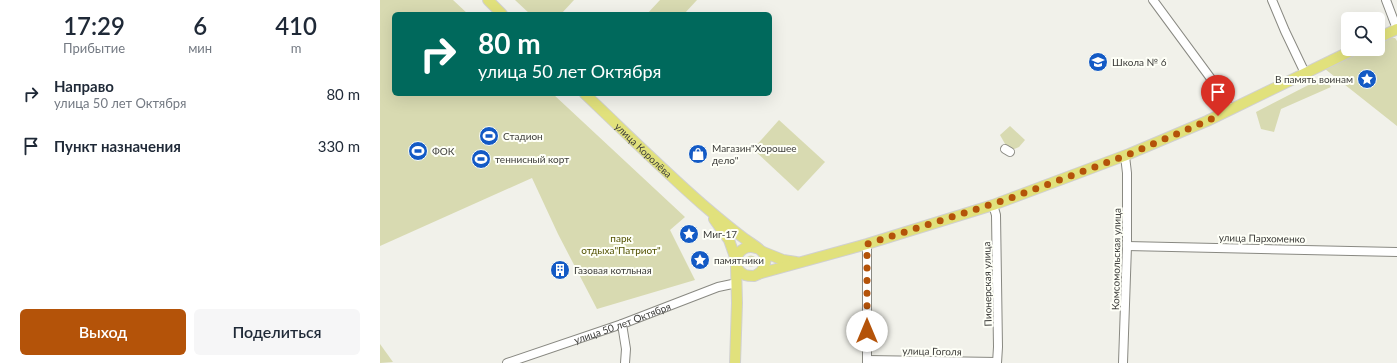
<!DOCTYPE html>
<html lang="ru">
<head>
<meta charset="utf-8">
<style>
	:root { --surface:#fff; --page:#f6f6f7; --text:#1f2937; --muted:#747a83; --accent:#b45309 }
	body { margin:0; font-family:Lato,sans-serif; background:var(--page); color:var(--text); height:100vh; display:flex; flex-direction:column; font-size:15px; white-space:nowrap }
	* { box-sizing:border-box; margin:0 }
	p { font-size:13px; color:var(--muted) }
	.icon { flex:none; width:22px; height:22px; fill:none; stroke:currentColor; stroke-width:2; stroke-linecap:round; stroke-linejoin:round }
	.map { position:relative; flex:1; overflow:hidden }
	.panel { display:flex; flex-direction:column; background:var(--surface); width:380px }
	.panel>* { flex:none }
	.guide { position:absolute; left:12px; top:12px; width:380px; height:84px; border-radius:6px; box-shadow:0 4px 16px #0002; background:#00695c; color:#fff; overflow:hidden }
	.buttons { position:absolute; left:961px; top:12px; display:grid; gap:8px }
	.buttons a { display:grid; place-items:center; width:44px; height:44px; border-radius:6px; background:var(--surface); box-shadow:0 4px 16px #0002; font-size:20px }
	.pin { position:absolute; display:grid; place-items:center; width:34px; height:34px; color:#fff; margin:-41px -17px; border-radius:50% 50% 50% 0; rotate:-45deg; box-shadow:0 0 4px #0007 }
	.pin .icon { rotate:45deg }
	.me { position:absolute; width:44px; margin:-22px; rotate:0deg; stroke-linejoin:round; filter:drop-shadow(0 0 3px #0008) }
	.turn { display:flex; align-items:center; gap:14px; height:84px; padding:0 20px; font-size:18px }
	.turn .icon { width:52px; height:52px; stroke-width:2.5 }
	.turn b { display:block; font-size:28px; line-height:34px }
	.eta { display:flex; justify-content:space-evenly; align-items:center; height:68px; text-align:center }
	.eta b { font-size:24px; font-weight:600; line-height:28px }
	.cta { display:flex; gap:8px; margin-top:auto; padding:8px 20px }
	.cta a { flex:1; height:46px; border-radius:6px; background:var(--accent); color:#fff; font-size:16px; font-weight:600; line-height:46px; text-align:center }
	.cta a+a { background:var(--page); color:var(--text) }
	ul { padding:0; list-style:none }
	li { display:flex; align-items:center; gap:12px; height:52px; padding:0 20px }
	li div { flex:1 }
	li b { display:block; font-size:15px }
	li em { font-style:normal }
	main { display:flex; flex:1; min-height:0 }
	.map>svg:first-child { display:block }
</style>
</head>
<body>
<main>
<section class="panel">
<div class="eta">
<div><b>17:29</b><p>Прибытие</p></div>
<div><b>6</b><p>мин</p></div>
<div><b>410</b><p>m</p></div>
</div>
<ul>
<li><svg class="icon" aria-label="right" viewBox="0 0 24 24"><path d="M7 20v-9h11M14 6l5 5-5 5"/></svg><div><b>Направо</b><p>улица 50 лет Октября</p></div><em>80 m</em></li>
<li><svg class="icon" aria-label="arrive" viewBox="0 0 24 24"><path d="M6 21V4h12l-3 4 3 4H6"/></svg><div><b>Пункт назначения</b></div><em>330 m</em></li>
</ul>
<div class="cta"><a>Выход</a><a>Поделиться</a></div>
</section>
<div class="map">
<svg width="1017" height="363" viewBox="0 0 1017 363">
	<rect width="100%" height="100%" fill="#f1f1ea"/>
	<g fill="#d8dab1">
		<polygon points="0,0 73,0 88,14 14,14 14,94 173,94 305,217 290,230 315,280 217,309 178,234 152,178 0,246"/>
		<polygon points="135,0 194,0 181,14 150,14"/>
		<polygon points="280,0 317,0 304,14 267,14"/>
		<polygon points="1010,38 1015,38 1017,41 1017,126 945,69 987,49 998,49 998,44"/>
		<polygon points="944,77 951,87 901,109 894,132 881,129 876,112"/>
		<polygon points="399,120 445,162 418,191 373,149"/>
		<polygon points="630,126 645,140 639,147 629,151 620,135"/>
		<circle cx="371" cy="261" r="5.5"/>
		<polygon points="0,344 13,362 0,363"/>
	</g>
	<g fill="none" stroke-linecap="round" stroke-linejoin="round">
		<defs>
			<g id="minor">
				<polyline points="773,0 843,95 850,110"/>
				<polyline points="892,0 905,31 925,73"/>
				<polyline points="1006,0 1017,29"/>
				<polyline points="625,149 630,152"/>
				<polyline points="613,205 616,215 618,347 617,363"/>
				<polyline points="487,244 487,363"/>
				<polyline points="747,246 1017,252"/>
				<polyline points="242,324 246,349 245,363"/>
				<polyline points="487,360 617,362"/>
				<path id="s1" d="M127,363L242,324L338,287L357,283"/>
				<polyline points="743,363 747,246 747,173 745,156"/>
			</g>
			<g id="major">
				<polyline points="108,0 122,14"/>
				<polyline points="998,38 1017,29"/>
				<path id="s2" d="M205,94C244,131 282,169 322,204C336,216 350,228 365,239C370,243 380,248 384,254C388,262 383,273 374,276C371,276 368,276 365,275C348,268 357,242 376,248"/>
				<polyline points="334,219 349,240 356,260"/>
				<polyline points="383,252 403,260 416,262"/>
				<polyline points="378,274 487,244 613,205 749,154 827,121 975,49"/>
				<polyline points="355,363 357,303 356,265"/>
			</g>
		</defs>
		<use href="#minor" stroke="#898982" stroke-width="10"/>
		<use href="#major" stroke="#d0d0d0" stroke-width="12"/>
		<use href="#minor" stroke="#fff" stroke-width="8"/>
		<use href="#major" stroke="#e1e17c" stroke-width="10"/>
	</g>
	<g fill="none" stroke-linecap="round" stroke-linejoin="round">
		<polyline stroke="#b45309" stroke-width="7" stroke-dasharray="0 12.6" points="487,331 487,244 628,199 750,154 838,116"/>
	</g>
	<defs>
		<symbol id="school-disc" viewBox="-11 -11 22 22"><circle r="9.5" fill="#135ac5" stroke="#fefff7"/><path d="M0-5L7-2L0 1L-7-2ZM-4 1L0 2.5L4 1V4Q0 6-4 4Z" fill="#fff"/></symbol>
		<symbol id="sight-disc" viewBox="-11 -11 22 22"><circle r="9.5" fill="#135ac5" stroke="#fefff7"/><path d="M0-6L1.8-2.2L6-1.7L2.9 1.2L3.7 5.4L0 3.3L-3.7 5.4L-2.9 1.2L-6-1.7L-1.8-2.2Z" fill="#fff"/></symbol>
		<symbol id="stadium-disc" viewBox="-11 -11 22 22"><circle r="9.5" fill="#135ac5" stroke="#fefff7"/><path d="M0-5a6.5 5 0 1 0 0 10a6.5 5 0 1 0 0-10ZM-3.5-1.8h7v3.6h-7Z" fill="#fff"/></symbol>
		<symbol id="shop-disc" viewBox="-11 -11 22 22"><circle r="9.5" fill="#135ac5" stroke="#fefff7"/><path d="M-5-2.5h2.3a2.7 3.5 0 0 1 5.4 0H5L5.5 6h-11ZM-1.5-2.5h3a1.5 2.3 0 0 0-3 0Z" fill="#fff"/></symbol>
		<symbol id="building-disc" viewBox="-11 -11 22 22"><circle r="9.5" fill="#135ac5" stroke="#fefff7"/><path d="M-4-6H4V6H1V3H-1V6H-4ZM-2.5-4.3h1.7v1.8h-1.7ZM.8-4.3h1.7v1.8H.8ZM-2.5-1h1.7V.8h-1.7ZM.8-1h1.7V.8H.8Z" fill="#fff"/></symbol>
	</defs>
	<g fill-rule="evenodd">
		<use href="#school-disc" x="707" y="51" width="22" height="22"/>
		<use href="#sight-disc" x="976" y="68" width="22" height="22"/>
		<use href="#stadium-disc" x="98" y="125" width="22" height="22"/>
		<use href="#stadium-disc" x="27" y="140" width="22" height="22"/>
		<use href="#shop-disc" x="307" y="143" width="22" height="22"/>
		<use href="#stadium-disc" x="90" y="148" width="22" height="22"/>
		<use href="#sight-disc" x="298" y="223" width="22" height="22"/>
		<use href="#sight-disc" x="309" y="249" width="22" height="22"/>
		<use href="#building-disc" x="169" y="259" width="22" height="22"/>
	</g>
	<g text-anchor="middle" dominant-baseline="central" stroke-width="4" stroke-linejoin="round" paint-order="stroke">
		<g font-size="10" fill="#3d3d3a" stroke="#fefff7" text-anchor="start">
			<text x="732" y="62">Школа № 6</text>
			<text x="973" y="79" text-anchor="end">В память воинам</text>
			<text x="123" y="136">Стадион</text>
			<text x="332" y="148">Магазин"Хорошее<tspan x="332" dy="12">дело"</tspan></text>
			<text x="52" y="151">ФОК</text>
			<text x="115" y="159">теннисный корт</text>
			<text x="323" y="234">Миг-17</text>
			<text x="334" y="260">памятники</text>
			<text x="194" y="270">Газовая котльная</text>
		</g>
		<g font-size="10" fill="#3d3d3a" stroke="#fefff7">
			<text stroke="none"><textPath href="#s2" startOffset="81">улица Королёва</textPath></text>
			<text transform="translate(882 238) rotate(1)">улица Пархоменко</text>
			<text transform="translate(736 259) rotate(-89)">Комсомольская улица</text>
			<text transform="translate(607 284) rotate(-91)">Пионерская улица</text>
			<text stroke="none"><textPath href="#s1" startOffset="122">улица 50 лет Октября</textPath></text>
			<text transform="translate(552 351) rotate(1)">улица Гоголя</text>
		</g>
		<g font-size="10" fill="#515101" stroke="#fefff7">
			<text x="241" y="238">парк<tspan x="241" dy="12">отдыха"Патриот"</tspan></text>
		</g>
	</g>
</svg>
<div class="buttons">
<a><svg class="icon" aria-label="search" viewBox="0 0 24 24"><circle cx="10" cy="10" r="6"/><path d="M15 15l6 6"/></svg></a>
</div>
<div class="pin" style="left:838px;top:116px;background:#d93025"><svg class="icon" aria-label="arrive" viewBox="0 0 24 24"><path d="M6 21V4h12l-3 4 3 4H6"/></svg></div>
<svg class="me" style="left:487px;top:331px" viewBox="-20 -20 40 40"><circle r="19" fill="#fff"/><path d="M0-13L10 11 0 6-10 11z" fill="#b45309"/></svg>
<div class="guide">
<div class="turn"><svg class="icon" aria-label="right" viewBox="0 0 24 24"><path d="M7 20v-9h11M14 6l5 5-5 5"/></svg><div><b>80 m</b>улица 50 лет Октября</div></div>
</div>
</div>
</main>
</body>
</html>
